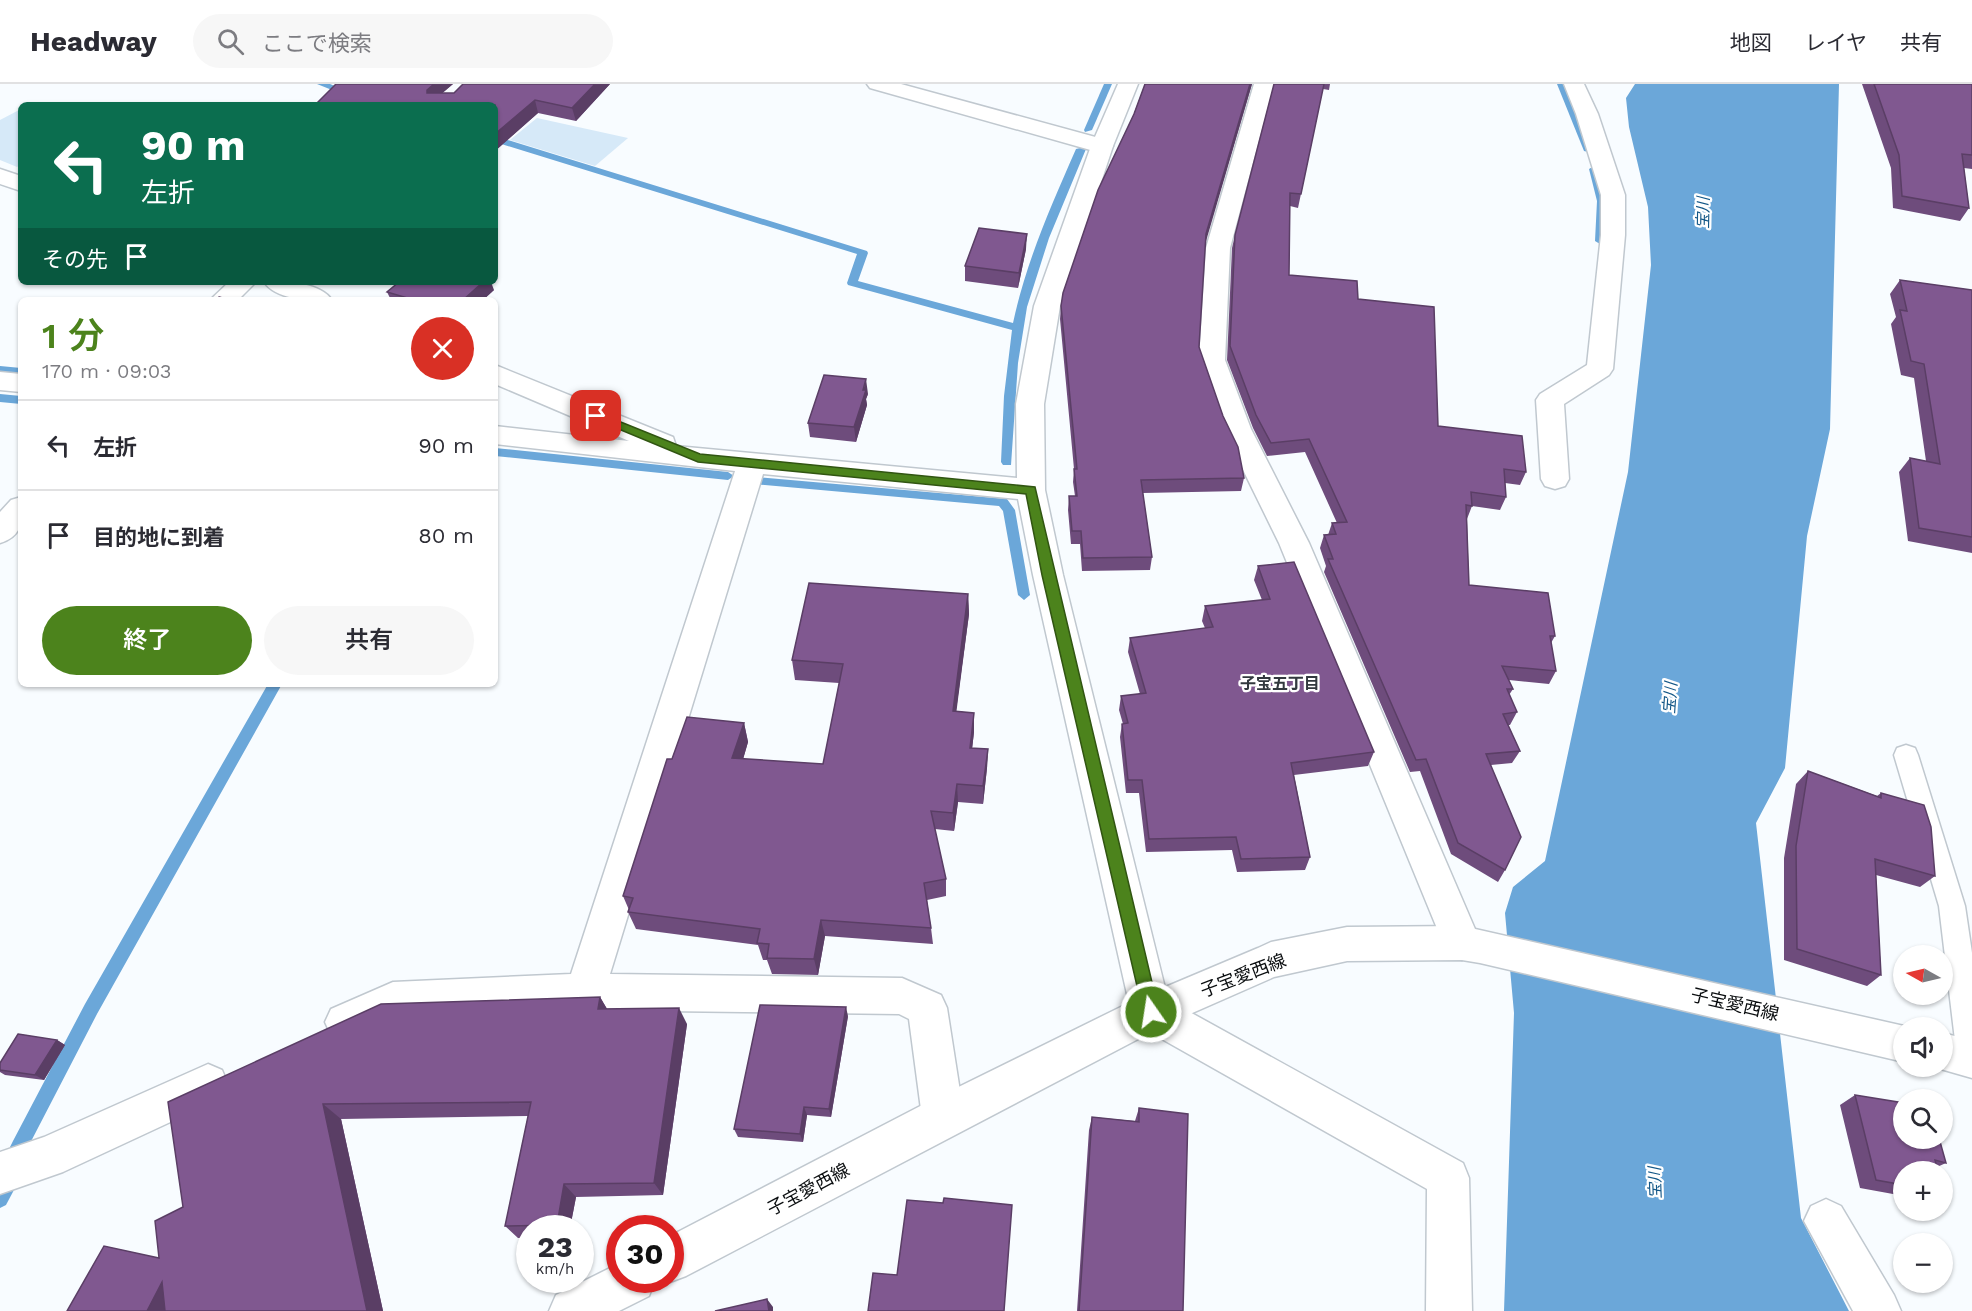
<!DOCTYPE html>
<html lang="ja">
<head>
<meta charset="utf-8">
<style>
	:root { --surface:#fff; --page:#f7f7f7; --text:#2b2b33; --muted:#7c7c81; --line:#e1e1e2; --accent:#4c831c }
	body { margin:0; font-family:"Work Sans","Noto Sans JP",sans-serif; background:var(--page); color:var(--text); height:100vh; display:flex; flex-direction:column; font-size:22px; white-space:nowrap }
	* { box-sizing:border-box; margin:0 }
	p { font-size:20px; color:var(--muted) }
	.icon { flex:none; width:33px; height:33px; fill:none; stroke:currentColor; stroke-width:2; stroke-linecap:round; stroke-linejoin:round }
	.map { position:relative; flex:1; overflow:hidden }
	.panel { position:absolute; left:18px; top:213px; width:480px; height:390px; display:flex; flex-direction:column; background:var(--surface); border-radius:9px; box-shadow:0 2px 4px #0004 }
	.panel>* { flex:none }
	.banner { position:absolute; left:18px; top:18px; width:480px; height:183px; border-radius:9px; box-shadow:0 2px 4px #0004; background:#0b6e4f; color:#fff; overflow:hidden }
	.needle { width:39px; rotate:278deg }
	.buttons { position:absolute; left:1893px; top:861px; display:grid; gap:12px }
	.buttons a { display:grid; place-items:center; width:60px; height:60px; border-radius:50%; background:var(--surface); box-shadow:0 2px 4px #0004; font-size:30px }
	.speed { position:absolute; left:516px; top:1131px; display:flex; gap:12px; font-size:30px; font-weight:700; text-align:center }
	.speed>* { display:grid; place-content:center; width:78px; height:78px; border-radius:50%; background:var(--surface); box-shadow:0 2px 4px #0004; line-height:1 }
	.speed small { font-size:15px; font-weight:400 }
	.speed .limit { border:9px solid #d22; background:#fff; color:#111 }
	.pin { position:absolute; display:grid; place-items:center; width:51px; height:51px; color:#fff; margin:-26px; border-radius:12px; box-shadow:0 3px 9px #0006 }
	.me { position:absolute; width:66px; margin:-33px; rotate:347deg; stroke-linejoin:round; filter:drop-shadow(0 0 4px #0008) }
	.turn { display:flex; align-items:center; gap:21px; height:126px; padding:0 24px; font-size:27px }
	.turn .icon { width:78px; height:78px; stroke-width:2.5 }
	.turn b { display:block; font-size:42px; line-height:51px }
	.then { display:flex; align-items:center; height:57px; padding:0 24px; background:#0003; gap:12px; font-size:22px }
	.round { display:grid; place-items:center; flex:none; width:63px; height:63px; border-radius:32px; background:var(--page) }
	.head { display:flex; align-items:center; justify-content:space-between; height:102px; padding:0 24px }
	h1 { font-size:36px; font-weight:600; line-height:45px; color:var(--accent) }
	.action { display:flex; gap:12px; margin-top:auto; padding:12px 24px }
	.action a { flex:1; height:69px; border-radius:36px; background:var(--accent); color:#fff; font-size:24px; font-weight:600; line-height:69px; text-align:center }
	.action a+a { background:var(--page); color:var(--text) }
	ul { padding:0; list-style:none }
	li { display:flex; align-items:center; gap:18px; height:90px; padding:0 24px; border-top:2px solid var(--line) }
	li div { flex:1 }
	li b { display:block; font-size:22px }
	li em { font-style:normal }
	header { display:flex; align-items:center; gap:36px; box-sizing:border-box; height:84px; padding:0 30px; background:var(--surface); border-bottom:2px solid var(--line) }
	header strong { font-size:28px }
	nav { display:flex; gap:33px; margin-inline-start:auto; font-size:21px }
	.search { width:420px; height:54px; background:var(--page); display:flex; align-items:center; gap:15px; box-sizing:border-box; padding:0 21px; border-radius:33px; color:var(--muted); font-size:22px }
	.map>svg:first-child { display:block }
</style>
</head>
<body>
<header>
<strong>Headway</strong>
<div class="search"><svg class="icon" aria-label="search" viewBox="0 0 24 24"><circle cx="10" cy="10" r="6"/><path d="M15 15l6 6"/></svg>ここで検索</div>
<nav><a>地図</a><a>レイヤ</a><a>共有</a></nav>
</header>
<div class="map">
<svg width="1972" height="1227" viewBox="0 0 1972 1227">
	<rect width="100%" height="100%" fill="#f8fcff"/>
	<g fill="#d6e9f8">
		<polygon points="21,25 21,80 17,83 0,76 0,36"/>
		<polygon points="537,34 628,54 595,82 510,56"/>
	</g>
	<polygon fill="#6ba7d9" points="1635,0 1839,0 1830,345 1807,452 1785,684 1756,739 1801,1134 1849,1227 1504,1227 1514,929 1505,829 1513,803 1545,777 1628,388 1651,181 1648,123 1629,43 1626,14"/>
	<g fill="none" stroke-linecap="round" stroke-linejoin="round">
		<g fill="#6ba7d9" fill-rule="evenodd">
			<polygon points="317,0 330,0 342,5 326,21 317,21 332,6"/>
			<polygon points="1104,0 1112,0 1092,46 1085,48 1084,46"/>
			<polygon points="1557,0 1565,0 1594,67 1592,69 1584,67"/>
			<path d="M495,52L867,167L868,169L858,197L1013,239C1026,178 1051,122 1076,65L1084,63L1086,65L1049,154L1027,223L1018,279L1011,381H1003L1001,378L1004,312L1012,246L848,201L847,199L857,170L495,58Z"/>
			<polygon points="1594,82 1599,85 1607,117 1605,157 1600,160 1595,157 1597,117 1589,85"/>
			<polygon points="0,282 21,284 21,292 0,288"/>
			<polygon points="0,310 21,312 21,320 0,318"/>
			<polygon points="495,364 728,388 734,392 728,396 495,372"/>
			<polygon points="757,393 1007,415 1015,426 1030,511 1024,516 1018,511 1003,427 999,422 753,400 751,397"/>
			<polygon points="268,600 282,600 97,930 25,1069 19,1072 13,1069 10,1063 13,1057 85,920"/>
			<polygon points="6,1095 12,1098 15,1104 6,1121 0,1124 0,1098"/>
		</g>
		<defs>
			<polygon id="lane" points="1906,661 1915,664 1918,671 1965,822 1972,869 1972,987 1962,983 1957,973 1939,822 1894,671 1897,664"/>
			<g id="street">
				<polygon points="1118,0 1138,0 1113,62 1060,222 1044,320 1045,406 1063,491 1168,916 1463,1079 1469,1094 1472,1227 1426,1227 1427,1105 1137,941 1131,928 1033,491 1018,415 763,390 610,890 902,894 941,911 947,924 964,1033 958,1048 943,1054 928,1048 922,1033 909,935 899,930 585,926 395,934 345,957 331,951 325,938 331,925 393,898 571,890 735,387 495,360 495,342 629,357 495,300 495,281 673,353 676,362 1017,394 1016,320 1034,222 1091,62"/>
				<polygon points="1254,0 1274,0 1230,164 1225,276 1251,345 1309,459 1481,859 1475,871 1462,876 1449,871 1443,859 1279,459 1223,345 1199,276 1206,164"/>
				<polygon points="1564,0 1584,0 1598,30 1625,111 1625,151 1613,285 1609,291 1564,320 1569,395 1565,402 1555,405 1545,402 1541,395 1536,316 1540,310 1587,281 1601,151 1601,111 1576,30"/>
				<polygon points="0,85 21,92 21,107 0,100"/>
				<polygon points="229,198 256,198 238,216 210,216"/>
				<path d="M264,198C284,198 319,197 332,216C311,216 277,217 264,198Z"/>
				<polygon points="0,288 21,290 21,308 0,306"/>
				<path d="M21,413C21,435 25,451 0,459V428L11,416Z"/>
				<polygon points="208,980 222,986 228,1000 222,1014 63,1088 0,1110 0,1068 44,1053"/>
				<polygon points="1826,1115 1841,1122 1894,1211 1901,1227 1853,1227 1804,1137 1811,1122"/>
			</g>
			<g id="secondary">
				<polygon points="867,0 901,0 1110,57 1113,62 1110,67 1102,69 1094,67 870,4"/>
				<polygon points="1462,842 1913,944 1904,944 1904,978 1480,879 1462,876 1347,877 1274,893 1165,941 686,1192 670,1198 664,1196 670,1196 670,1152 928,1018 1137,915 1258,864 1271,858 1347,843"/>
				<polygon points="1942,949 1972,956 1972,994 1930,982 1942,982"/>
				<polygon points="620,1179 620,1196 655,1196 649,1212 619,1227 549,1227 556,1211"/>
			</g>
		</defs>
		<use href="#lane" stroke="#c0c8cf" stroke-width="3"/>
		<use href="#street" stroke="#c0c8cf" stroke-width="3"/>
		<use href="#secondary" stroke="#c0c8cf" stroke-width="3"/>
		<use href="#lane" fill="#fff" fill-rule="evenodd"/>
		<use href="#street" fill="#fff" fill-rule="evenodd"/>
		<use href="#secondary" fill="#fff" fill-rule="evenodd"/>
	</g>
	<g fill="#6e4c7c">
		<polygon points="336,0 453,0 442,9 454,9 463,0 610,0 576,37 538,29 495,67 495,21"/>
		<polygon points="1145,0 1252,0 1205,158 1199,263 1244,394 1241,407 1143,409 1152,473 1150,486 1082,487 1080,460 1071,460 1068,426 1069,412 1075,412 1073,398 1074,385 1060,235 1061,222"/>
		<polygon points="1274,0 1330,0 1329,6 1323,5 1298,124 1290,122 1289,191 1358,215 1438,342 1526,388 1520,401 1505,399 1506,413 1500,426 1472,422 1467,435 1469,501 1555,552 1551,559 1556,587 1549,600 1509,596 1513,605 1509,611 1517,628 1510,641 1508,641 1520,667 1512,679 1491,681 1505,786 1498,798 1451,770 1420,687 1410,688 1324,488 1326,482 1320,464 1324,451 1328,451 1332,439 1337,439 1305,368 1267,372 1253,344 1227,276 1232,164 1235,151"/>
		<polygon points="1862,0 1972,0 1972,85 1964,84 1969,124 1960,137 1893,124 1891,84"/>
		<polygon points="1026,165 1018,204 965,197 965,182"/>
		<polygon points="1900,196 1972,206 1972,469 1908,457 1899,388 1910,374 1926,377 1914,294 1901,291 1891,240 1896,233 1890,210"/>
		<polygon points="494,206 483,216 391,216 387,208"/>
		<polygon points="868,310 866,315 867,321 856,358 810,353 808,339"/>
		<polygon points="1258,482 1374,668 1368,682 1294,691 1310,773 1305,786 1237,788 1232,766 1146,768 1139,709 1126,709 1120,653 1122,640 1123,640 1119,626 1121,612 1140,610 1128,568 1130,554 1205,544 1202,537 1205,522 1262,516 1254,496"/>
		<polygon points="968,510 969,530 956,627 974,629 974,648 972,665 988,665 987,684 983,720 958,718 954,747 935,745 946,795 946,812 927,816 931,844 933,860 825,852 818,891 772,890 767,876 763,876 758,861 636,845 628,828 629,826 623,812 672,675 744,639 748,658 743,675 823,680 839,599 795,596 792,576"/>
		<polygon points="1808,687 1877,712 1881,709 1935,792 1920,803 1876,791 1881,891 1867,902 1784,876 1784,774 1796,700"/>
		<polygon points="600,913 607,925 687,940 663,1111 576,1113 570,1144 530,1144 530,1154 518,1154 505,1142 528,1032 341,1035 383,1227 67,1227 159,1174 183,1123 168,1018"/>
		<polygon points="848,932 831,1033 807,1031 803,1058 738,1053 734,1045"/>
		<polygon points="57,956 65,961 44,996 5,991 0,988 0,979"/>
		<polygon points="1855,1011 1946,1079 1937,1083 1904,1088 1904,1112 1860,1104 1840,1021"/>
		<polygon points="1139,1024 1183,1227 1077,1227 1089,1046 1092,1033 1135,1037"/>
	</g>
	<g fill="#5a3e65">
		<polygon points="434,0 453,0 431,19 427,9 427,6"/>
		<polygon points="595,0 610,0 576,37 572,24"/>
		<polygon points="1250,0 1252,0 1204,164 1206,150"/>
		<polygon points="535,16 538,29 495,67 495,50"/>
		<polygon points="1027,150 1026,165 1018,204 1019,189"/>
		<polygon points="483,198 491,198 494,206 483,216 463,216"/>
		<polygon points="866,295 868,310 866,315 867,321 856,358 854,343"/>
		<polygon points="968,510 969,530 954,646 953,627"/>
		<polygon points="974,629 974,648 970,683 970,664"/>
		<polygon points="744,639 748,658 738,693 732,674"/>
		<polygon points="988,665 987,684 983,720 983,702"/>
		<polygon points="957,700 958,718 954,747 953,729"/>
		<polygon points="821,836 825,852 818,891 814,875"/>
		<polygon points="600,913 610,930 598,925"/>
		<polygon points="846,923 848,932 831,1033 829,1025"/>
		<polygon points="679,924 687,940 663,1111 654,1099"/>
		<polygon points="57,956 65,961 44,996 35,991"/>
		<polygon points="323,1020 341,1035 383,1227 367,1227"/>
		<polygon points="804,1023 807,1031 803,1058 800,1050"/>
		<polygon points="564,1100 576,1113 570,1144 560,1144 557,1141"/>
		<polygon points="162,1198 176,1227 147,1227"/>
		<polygon points="767,1215 773,1223 773,1227 769,1227"/>
	</g>
	<g fill="#805890" stroke="#5a3e65" stroke-width="1.5">
		<polygon points="336,0 434,0 427,6 427,9 454,9 463,0 595,0 572,24 535,16 495,50 495,21 315,21"/>
		<polygon points="1145,0 1250,0 1206,150 1199,263 1223,332 1238,363 1244,394 1141,396 1152,473 1083,474 1081,447 1072,447 1069,412 1077,412 1074,385 1077,385 1061,222 1063,209 1098,106 1134,30"/>
		<polygon points="1274,0 1324,0 1301,110 1290,109 1289,191 1357,197 1358,215 1434,223 1438,342 1522,352 1526,388 1504,385 1506,413 1471,408 1472,422 1466,421 1469,501 1548,509 1555,552 1550,552 1556,587 1502,582 1513,605 1507,605 1517,628 1503,630 1520,667 1486,670 1521,753 1505,786 1458,759 1426,675 1416,676 1328,475 1333,475 1324,451 1336,450 1332,439 1347,438 1309,355 1271,359 1256,331 1230,262 1235,151"/>
		<polygon points="1874,0 1972,0 1972,71 1962,70 1969,124 1902,112 1899,71"/>
		<polygon points="979,144 1027,150 1019,189 965,182"/>
		<polygon points="1900,196 1972,206 1972,453 1919,444 1910,374 1940,380 1924,280 1911,277 1900,226 1907,227"/>
		<polygon points="399,198 483,198 463,216 414,216 387,208"/>
		<polygon points="219,213 230,216 216,216"/>
		<polygon points="824,291 866,295 863,306 866,306 854,343 808,339"/>
		<polygon points="1294,478 1374,668 1291,679 1310,773 1241,775 1236,753 1149,755 1142,696 1128,696 1122,640 1128,639 1121,612 1146,609 1130,554 1213,543 1205,522 1270,515 1258,482"/>
		<polygon points="809,499 968,510 953,627 974,629 970,664 988,665 983,702 957,700 953,729 931,727 946,795 924,799 931,844 821,836 814,875 767,874 769,860 757,859 760,845 628,828 633,814 623,812 667,675 672,675 687,633 744,639 732,674 823,680 843,580 792,576"/>
		<polygon points="1808,687 1881,714 1881,709 1924,721 1931,743 1935,792 1875,775 1881,891 1797,865 1796,762"/>
		<polygon points="600,913 598,925 679,924 654,1099 564,1100 557,1141 505,1142 531,1018 323,1020 367,1227 165,1227 162,1198 147,1227 67,1227 104,1162 159,1174 155,1137 183,1123 168,1018 381,920"/>
		<polygon points="760,921 846,923 829,1025 804,1023 800,1050 734,1045"/>
		<polygon points="18,950 57,956 35,991 0,986 0,979"/>
		<polygon points="1855,1011 1904,1019 1904,1054 1939,1054 1946,1079 1935,1076 1938,1088 1904,1088 1904,1101 1876,1096"/>
		<polygon points="1139,1024 1188,1030 1183,1227 1079,1227 1092,1033 1139,1038"/>
		<polygon points="944,1114 1012,1121 1004,1227 868,1227 873,1189 897,1191 907,1116 943,1119"/>
		<polygon points="767,1215 769,1227 715,1227"/>
	</g>
	<polygon fill="#4c831c" stroke="#315512" stroke-width="1.5" points="596,328 700,370 1035,403 1159,928 1156,933 1151,936 1145,933 1143,928 1042,491 1026,410 698,378 592,334 592,329"/>
	<g text-anchor="middle" dominant-baseline="central" stroke-width="4.5" stroke-linejoin="round" paint-order="stroke">
		<g font-size="16" font-style="italic" fill="#135787" stroke="#fff">
			<text transform="translate(1703 129) rotate(-89)">宝川</text>
			<text transform="translate(1670 614) rotate(-86)">宝川</text>
			<text transform="translate(1655 1099) rotate(-92)">宝川</text>
		</g>
		<g font-size="16" font-weight="bold" fill="#32393e" stroke="#fff">
			<text x="1280" y="599">子宝五丁目</text>
		</g>
		<g font-size="18" fill="#0a0d0f" stroke="#fff">
			<text transform="translate(1243 891) rotate(-21)">子宝愛西線</text>
			<text transform="translate(1735 920) rotate(13)">子宝愛西線</text>
			<text transform="translate(808 1105) rotate(-28)">子宝愛西線</text>
		</g>
	</g>
</svg>
<div class="buttons">
<a><svg class="needle" viewBox="-14 -14 28 28"><path d="M0-13l5 13h-10z" fill="#e53935"/><path d="M0 13l5-13h-10z" fill="#7c7c81"/></svg></a>
<a><svg class="icon" aria-label="sound" viewBox="0 0 24 24"><path d="M4 9h4l5-4v14l-5-4H4zM17 9q2 3 0 6"/></svg></a>
<a><svg class="icon" aria-label="search" viewBox="0 0 24 24"><circle cx="10" cy="10" r="6"/><path d="M15 15l6 6"/></svg></a>
<a>+</a>
<a>−</a>
</div>
<div class="speed"><div>23<small>km/h</small></div><div class="limit">30</div></div>
<div class="pin" style="left:596px;top:332px;background:#d93025"><svg class="icon" aria-label="arrive" viewBox="0 0 24 24"><path d="M6 21V4h12l-3 4 3 4H6"/></svg></div>
<svg class="me" style="left:1151px;top:928px" viewBox="-20 -20 40 40"><circle r="17" fill="#4c831c" stroke="#fff" stroke-width="3"/><path d="M0-11L8 9 0 5-8 9z" fill="#fff"/></svg>
<div class="banner">
<div class="turn"><svg class="icon" aria-label="left" viewBox="0 0 24 24"><path d="M17 20v-9H6M10 6l-5 5 5 5"/></svg><div><b>90 m</b>左折</div></div>
<div class="then">その先<svg class="icon" aria-label="arrive" viewBox="0 0 24 24"><path d="M6 21V4h12l-3 4 3 4H6"/></svg></div>
</div>
<section class="panel">
<div class="head"><div><h1>1 分</h1><p>170 m · 09:03</p></div><a class="round" style="background:#d93025;color:#fff"><svg class="icon" aria-label="close" viewBox="0 0 24 24"><path d="M6 6l12 12M18 6L6 18"/></svg></a></div>
<ul>
<li><svg class="icon" aria-label="left" viewBox="0 0 24 24"><path d="M17 20v-9H6M10 6l-5 5 5 5"/></svg><div><b>左折</b></div><em>90 m</em></li>
<li><svg class="icon" aria-label="arrive" viewBox="0 0 24 24"><path d="M6 21V4h12l-3 4 3 4H6"/></svg><div><b>目的地に到着</b></div><em>80 m</em></li>
</ul>
<div class="action"><a>終了</a><a>共有</a></div>
</section>
</div>
</body>
</html>
